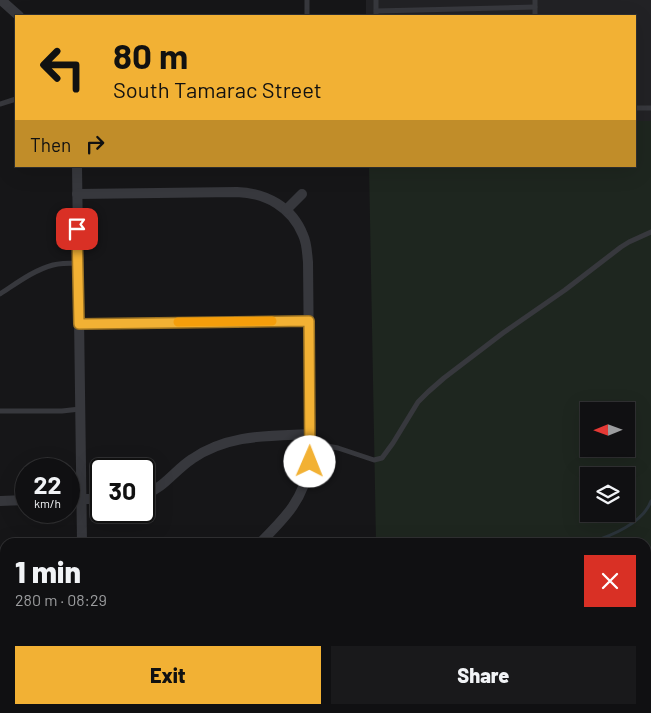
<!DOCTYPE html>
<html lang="en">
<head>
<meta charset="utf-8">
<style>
	:root { --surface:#101012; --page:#19191b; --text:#f1f3f6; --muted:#9c9d9f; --line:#303032; --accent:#f2b134 }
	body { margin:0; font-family:Barlow,sans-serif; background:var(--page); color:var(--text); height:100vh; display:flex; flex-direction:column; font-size:19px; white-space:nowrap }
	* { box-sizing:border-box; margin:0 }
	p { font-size:16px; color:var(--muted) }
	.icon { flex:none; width:28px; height:28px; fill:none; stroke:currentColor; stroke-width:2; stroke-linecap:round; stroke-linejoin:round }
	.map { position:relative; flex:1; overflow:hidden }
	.details { position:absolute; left:0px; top:538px; width:651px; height:176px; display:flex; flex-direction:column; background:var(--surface); border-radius:15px 15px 0 0; box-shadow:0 5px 20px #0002,0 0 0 1px var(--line) }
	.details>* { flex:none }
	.hud { position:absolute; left:15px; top:15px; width:621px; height:152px; border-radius:0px; box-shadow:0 5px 20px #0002,0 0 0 1px var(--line); background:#f2b134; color:#111; overflow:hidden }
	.needle { width:32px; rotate:269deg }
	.fabs { position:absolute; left:580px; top:402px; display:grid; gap:10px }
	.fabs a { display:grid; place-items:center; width:55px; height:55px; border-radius:0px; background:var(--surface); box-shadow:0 5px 20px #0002,0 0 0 1px var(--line); font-size:25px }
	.speed { position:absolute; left:15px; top:458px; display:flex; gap:10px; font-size:25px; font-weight:700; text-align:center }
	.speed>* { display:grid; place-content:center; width:65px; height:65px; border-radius:50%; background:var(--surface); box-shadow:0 5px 20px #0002,0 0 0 1px var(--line); line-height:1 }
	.speed small { font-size:12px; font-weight:400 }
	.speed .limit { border:2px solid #111; border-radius:8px; background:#fff; color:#111 }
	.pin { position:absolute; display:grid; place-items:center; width:42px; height:42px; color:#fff; margin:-21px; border-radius:10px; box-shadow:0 2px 8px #0006 }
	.me { position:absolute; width:55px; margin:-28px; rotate:1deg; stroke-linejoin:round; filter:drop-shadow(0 0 4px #0008) }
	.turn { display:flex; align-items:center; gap:18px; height:105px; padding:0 15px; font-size:22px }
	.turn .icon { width:65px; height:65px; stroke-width:2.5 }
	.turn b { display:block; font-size:35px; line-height:42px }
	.then { display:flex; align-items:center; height:48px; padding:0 15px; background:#0003; gap:10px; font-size:19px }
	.round { display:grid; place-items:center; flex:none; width:52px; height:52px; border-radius:0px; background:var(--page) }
	.summary { display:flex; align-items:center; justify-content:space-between; height:85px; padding:0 15px }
	h1 { font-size:30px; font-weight:800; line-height:38px }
	.action { display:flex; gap:10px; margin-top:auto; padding:10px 15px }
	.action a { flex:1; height:58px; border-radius:0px; background:var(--accent); color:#111; font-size:20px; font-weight:800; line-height:58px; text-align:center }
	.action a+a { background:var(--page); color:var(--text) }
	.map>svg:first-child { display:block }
</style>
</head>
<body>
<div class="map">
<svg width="651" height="713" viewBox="0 0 651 713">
	<rect width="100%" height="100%" fill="#161618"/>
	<g fill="#222225">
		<polygon points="366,0 651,0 651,121 635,121 635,16 366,16"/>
		<polygon points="651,692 651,713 611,713 619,709 646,709 646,694"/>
	</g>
	<g fill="#1e261f" fill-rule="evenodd">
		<path d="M635,121H651V650L646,653V542H376L369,166H635ZM589,411H626V449H589ZM589,476H626V514H589Z"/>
		<polygon points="209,709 556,709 549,713 205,713"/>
	</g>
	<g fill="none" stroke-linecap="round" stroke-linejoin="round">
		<g stroke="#2c353c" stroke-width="3">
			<polyline points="522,542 530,542"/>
			<path d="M591,542C611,536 643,523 651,501"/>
			<polyline points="352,713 353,709"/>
		</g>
		<polyline stroke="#2c353c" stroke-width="20" points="374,713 390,709"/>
		<g stroke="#37383d" stroke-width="5">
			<polyline points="307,0 307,16"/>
			<polyline points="376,0 376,16"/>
			<polyline points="535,0 535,16"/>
			<polyline points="376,11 535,7"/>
			<polyline points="0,104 16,99"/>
			<polyline points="635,108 651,108"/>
			<path d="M0,294C17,283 34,270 53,265C61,263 70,263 78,263"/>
			<polyline points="0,411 62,411 80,409"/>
			<polyline points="310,446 327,446 338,448 374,460 382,458 393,443 418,402 428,392 444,378 503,333 565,290 621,247 629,242 651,232"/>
			<polyline points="0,589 5,589"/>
			<polyline points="50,713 56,709"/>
		</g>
		<g stroke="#37383d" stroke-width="10">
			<polyline points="1,0 19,16"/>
			<polyline points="77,166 82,542"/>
			<path d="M77,194L237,192C266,193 292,207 303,235C307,243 307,253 308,262L310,462C304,499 286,517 261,542"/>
			<polyline points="286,210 302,194"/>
			<polyline points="79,324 309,321"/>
			<path d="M144,495C164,488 175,470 192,459C228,434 269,436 310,434"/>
			<polyline points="69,499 101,499"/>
			<polyline points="0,501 26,500"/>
			<polyline points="92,709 93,713"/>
		</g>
		<g stroke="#37383d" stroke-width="12">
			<polyline points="646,684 651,681"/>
			<polyline points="592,713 600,709"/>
		</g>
	</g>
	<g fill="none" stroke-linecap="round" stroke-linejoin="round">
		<defs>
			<polyline id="route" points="77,229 79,324 309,321 310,462"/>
		</defs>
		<use href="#route" stroke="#9d7322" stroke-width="12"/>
		<use href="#route" stroke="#f2b134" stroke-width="9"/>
		<polyline stroke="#f59e0b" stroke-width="9" points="178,322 272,321"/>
	</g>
</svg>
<div class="fabs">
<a><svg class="needle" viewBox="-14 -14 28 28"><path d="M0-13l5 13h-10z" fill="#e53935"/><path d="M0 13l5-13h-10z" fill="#9c9d9f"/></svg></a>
<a><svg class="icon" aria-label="layers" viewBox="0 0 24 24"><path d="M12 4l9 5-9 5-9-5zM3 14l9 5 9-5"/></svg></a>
</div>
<div class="speed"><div>22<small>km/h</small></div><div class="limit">30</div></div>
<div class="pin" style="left:77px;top:229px;background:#d93025"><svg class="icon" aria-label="arrive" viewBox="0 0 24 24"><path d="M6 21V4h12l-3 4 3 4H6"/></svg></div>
<svg class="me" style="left:310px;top:462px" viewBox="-20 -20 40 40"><circle r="19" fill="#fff"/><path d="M0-13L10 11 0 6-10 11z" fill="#f2b134"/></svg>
<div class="hud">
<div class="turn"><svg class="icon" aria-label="left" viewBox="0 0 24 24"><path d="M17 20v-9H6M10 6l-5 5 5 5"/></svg><div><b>80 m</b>South Tamarac Street</div></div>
<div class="then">Then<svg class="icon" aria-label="right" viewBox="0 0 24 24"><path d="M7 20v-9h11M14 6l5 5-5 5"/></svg></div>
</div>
<section class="details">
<div class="summary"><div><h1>1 min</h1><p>280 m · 08:29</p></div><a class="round" style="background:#d93025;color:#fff"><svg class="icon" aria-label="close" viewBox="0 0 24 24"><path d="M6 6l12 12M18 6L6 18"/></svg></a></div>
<div class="action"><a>Exit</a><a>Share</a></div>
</section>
</div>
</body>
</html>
